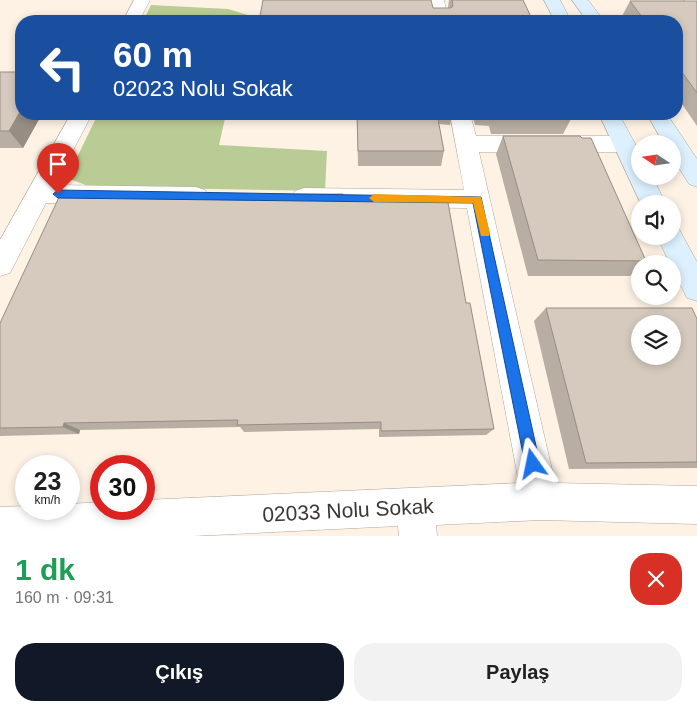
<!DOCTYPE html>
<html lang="tr">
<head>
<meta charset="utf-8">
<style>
	:root { --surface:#fff; --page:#f2f2f2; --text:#202124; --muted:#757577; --accent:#111827 }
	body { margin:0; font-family:Arial,sans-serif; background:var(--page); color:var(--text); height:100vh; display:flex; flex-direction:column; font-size:19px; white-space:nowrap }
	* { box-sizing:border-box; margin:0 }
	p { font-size:16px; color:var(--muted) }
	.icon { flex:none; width:28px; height:28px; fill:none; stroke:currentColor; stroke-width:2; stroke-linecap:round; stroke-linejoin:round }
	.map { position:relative; height:536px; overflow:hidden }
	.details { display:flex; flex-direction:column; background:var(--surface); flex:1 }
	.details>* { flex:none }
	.hud { position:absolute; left:15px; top:15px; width:668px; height:105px; border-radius:20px; box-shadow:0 2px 8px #0003; background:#1a4fa0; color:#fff; overflow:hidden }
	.needle { width:32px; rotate:283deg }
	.tools { position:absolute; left:631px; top:135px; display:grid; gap:10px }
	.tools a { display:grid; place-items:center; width:50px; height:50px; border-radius:50%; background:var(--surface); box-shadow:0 2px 8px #0003; font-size:25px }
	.speed { position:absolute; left:15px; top:455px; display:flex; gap:10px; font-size:25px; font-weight:700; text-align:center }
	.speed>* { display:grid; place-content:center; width:65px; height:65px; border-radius:50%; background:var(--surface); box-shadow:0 2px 8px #0003; line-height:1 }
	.speed small { font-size:12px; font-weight:400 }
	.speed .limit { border:8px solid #d22; background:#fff; color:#111 }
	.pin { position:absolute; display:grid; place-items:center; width:42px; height:42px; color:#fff; margin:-51px -21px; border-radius:50% 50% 50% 0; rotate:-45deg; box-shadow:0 0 5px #0007 }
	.pin .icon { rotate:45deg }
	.me { position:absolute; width:55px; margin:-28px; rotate:348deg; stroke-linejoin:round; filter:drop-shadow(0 0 4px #0008) }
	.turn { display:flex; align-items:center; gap:18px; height:105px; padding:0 15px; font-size:22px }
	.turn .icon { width:65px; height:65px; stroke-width:2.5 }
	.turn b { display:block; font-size:35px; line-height:42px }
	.round { display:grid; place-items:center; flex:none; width:52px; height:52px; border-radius:20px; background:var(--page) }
	.summary { display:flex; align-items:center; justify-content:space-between; height:85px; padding:0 15px }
	h1 { font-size:30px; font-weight:700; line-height:38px; color:#1e9e55 }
	.primary-button { display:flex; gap:10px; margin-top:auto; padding:10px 15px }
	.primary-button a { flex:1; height:58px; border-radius:20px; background:var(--accent); color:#fff; font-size:20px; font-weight:700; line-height:58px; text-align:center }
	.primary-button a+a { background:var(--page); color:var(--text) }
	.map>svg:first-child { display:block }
</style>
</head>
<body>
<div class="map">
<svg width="697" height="536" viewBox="0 0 697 536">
	<rect width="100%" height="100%" fill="#fef2e5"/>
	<g fill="#bacc96">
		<polygon points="151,5 228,9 248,15 247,21 143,21"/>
		<polygon points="98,114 226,114 219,145 327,151 325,191 91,187 67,178"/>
	</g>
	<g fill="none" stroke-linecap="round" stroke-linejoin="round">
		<defs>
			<g id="street">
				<polygon points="134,0 150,0 139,21 123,21"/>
				<polygon points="428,0 444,0 448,21 432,21"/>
				<polygon points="684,0 697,0 697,11 691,10"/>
				<polygon points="71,114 92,114 55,185 196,187 205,190 208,196 205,202 196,205 46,203 10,273 0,276 0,240"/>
				<polygon points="450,114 470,114 476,136 624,136 632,139 635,144 632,149 624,152 479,152 555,483 697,486 697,524 541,520 436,525 437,536 399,536 398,526 193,536 0,536 0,507 26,506 26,509 69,509 69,504 101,502 101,509 144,509 144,500 519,483 467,208 304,206 295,203 292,197 295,191 304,188 464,190"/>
			</g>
			<g id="secondary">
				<polygon points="544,0 560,0 571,21 555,21"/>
				<polygon points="572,0 588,0 604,21 587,21"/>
				<polygon points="599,114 619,114 640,153 640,176 652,176 666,204 641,204"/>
				<polygon points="647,114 667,114 697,159 697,187 689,184 672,157 672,144 664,144"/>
				<polygon points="672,226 679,229 697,262 697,301 687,298 672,268 672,264 670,264 657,236 672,236"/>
			</g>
		</defs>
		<use href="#street" stroke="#b1a599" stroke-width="1"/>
		<use href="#secondary" stroke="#b1a599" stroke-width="1"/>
		<use href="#street" fill="#fff" fill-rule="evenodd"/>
		<use href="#secondary" fill="#ddf0fe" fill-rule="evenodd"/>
	</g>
	<g fill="#b8aea3">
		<polygon points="449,0 523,0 533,21 433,8 448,8"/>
		<polygon points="630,1 697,1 697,126 676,95 676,21 625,21 622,16"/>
		<polygon points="0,72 21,114 42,114 23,148 0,148"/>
		<polygon points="243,114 453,114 450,125 439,124 444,151 441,166 358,166 357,119 245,120"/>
		<polygon points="472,114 569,114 571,119 563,134 491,134 489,126 475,125"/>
		<polygon points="503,136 646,261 643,264 640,264 640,266 630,276 528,276 496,154"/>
		<polygon points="142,192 144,195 343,199 466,303 494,429 486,435 379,437 379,429 244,432 240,427 80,430 79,434 0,436 0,323"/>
		<polygon points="546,308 697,319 697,468 569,469 534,321"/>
	</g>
	<g fill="#968d85">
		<polygon points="21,110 21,114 42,114 23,148 9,131"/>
		<polygon points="64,423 80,430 79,434 63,427"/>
	</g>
	<g fill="#d6cabe" stroke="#968d85" fill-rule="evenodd">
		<polygon points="263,0 431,0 433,8 451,8 453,6 452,0 523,0 533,21 259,21"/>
		<polygon points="630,1 697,1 697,93 676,64 676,21 645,21"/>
		<polygon points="0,72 21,72 21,110 9,131 0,131"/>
		<polygon points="357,114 437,114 444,151 358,151"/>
		<polygon points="495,114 569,114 571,119 496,119"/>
		<polygon points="503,136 580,136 582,138 591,138 646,261 538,260"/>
		<polygon points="142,192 141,195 343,194 343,199 447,197 466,303 470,303 494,429 381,431 381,422 237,425 238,420 64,423 63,427 0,428 0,323 61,193"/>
		<path d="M546,308H692L697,319V462L586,463ZM640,324H672V356H640Z"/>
	</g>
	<polygon fill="#1a73e8" stroke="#114b97" points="58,190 481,197 540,464 538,469 533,471 528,469 525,464 473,203 58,198 53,194"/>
	<polygon fill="#f59e0b" points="374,194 481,197 490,233 489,236 481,236 473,203 374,202 369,198"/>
	<g text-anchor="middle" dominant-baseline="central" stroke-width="4" stroke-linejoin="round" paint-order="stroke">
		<g font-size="21" fill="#3c3732" stroke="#fff">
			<text transform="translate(348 510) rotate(-3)">02033 Nolu Sokak</text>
		</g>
	</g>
</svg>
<div class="tools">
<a><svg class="needle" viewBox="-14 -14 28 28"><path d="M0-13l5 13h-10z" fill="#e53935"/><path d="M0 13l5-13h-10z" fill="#757577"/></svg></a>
<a><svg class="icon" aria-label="sound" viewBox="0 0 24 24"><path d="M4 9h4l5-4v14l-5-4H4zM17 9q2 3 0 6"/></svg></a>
<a><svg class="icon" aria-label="search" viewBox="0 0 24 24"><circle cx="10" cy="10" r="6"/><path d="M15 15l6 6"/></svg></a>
<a><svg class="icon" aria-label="layers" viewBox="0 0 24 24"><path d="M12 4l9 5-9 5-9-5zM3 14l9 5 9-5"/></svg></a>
</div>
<div class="speed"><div>23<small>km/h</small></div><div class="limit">30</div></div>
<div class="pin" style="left:58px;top:194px;background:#d93025"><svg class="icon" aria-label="arrive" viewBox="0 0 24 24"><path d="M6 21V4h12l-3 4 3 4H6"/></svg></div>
<svg class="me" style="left:533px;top:464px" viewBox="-20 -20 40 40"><path d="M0-17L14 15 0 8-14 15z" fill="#1a73e8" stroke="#fff" stroke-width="4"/></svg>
<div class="hud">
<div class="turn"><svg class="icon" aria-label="left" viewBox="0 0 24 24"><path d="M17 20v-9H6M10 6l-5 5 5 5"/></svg><div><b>60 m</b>02023 Nolu Sokak</div></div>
</div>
</div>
<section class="details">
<div class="summary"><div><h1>1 dk</h1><p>160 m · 09:31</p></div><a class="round" style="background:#d93025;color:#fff"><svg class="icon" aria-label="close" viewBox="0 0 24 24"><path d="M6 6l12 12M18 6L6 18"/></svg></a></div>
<div class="primary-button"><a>Çıkış</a><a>Paylaş</a></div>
</section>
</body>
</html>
